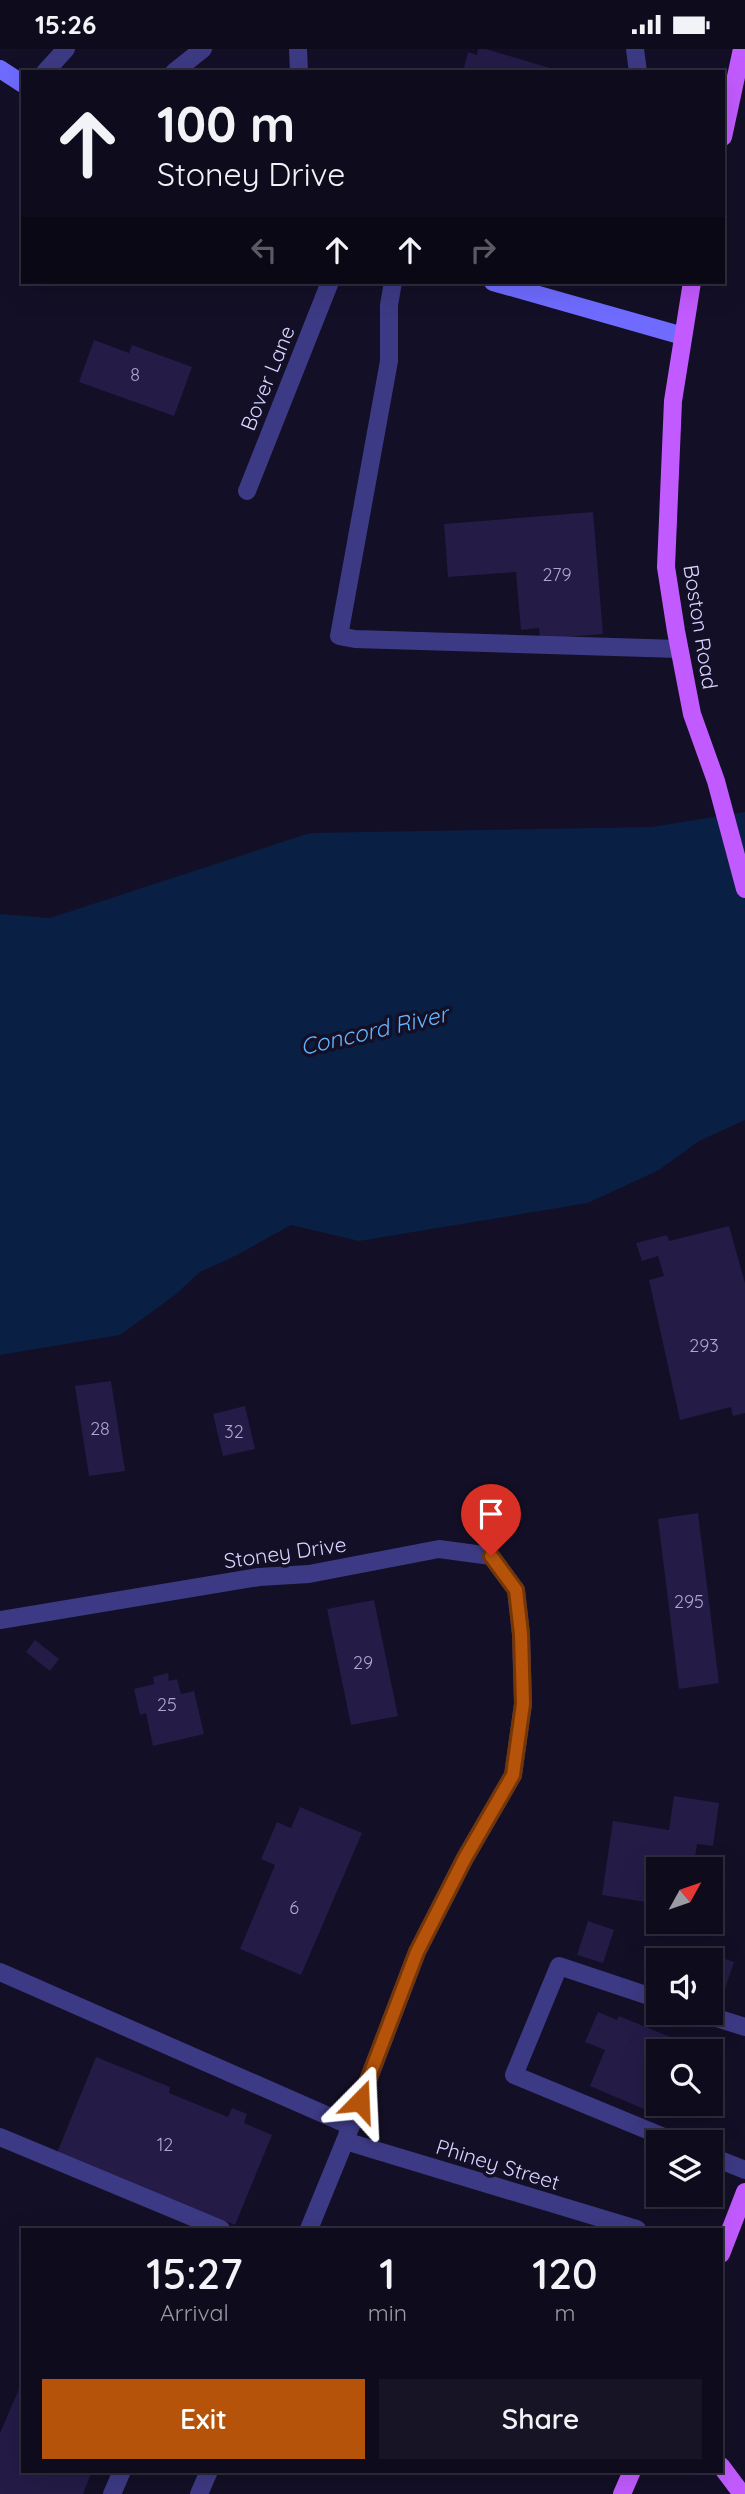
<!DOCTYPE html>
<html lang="en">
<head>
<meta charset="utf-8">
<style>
	:root { --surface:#0e0b1c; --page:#171425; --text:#f1f3f6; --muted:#9b9ba3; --line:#2e2b3b; --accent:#b45309 }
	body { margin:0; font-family:Quicksand,sans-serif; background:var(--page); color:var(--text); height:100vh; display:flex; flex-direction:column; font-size:26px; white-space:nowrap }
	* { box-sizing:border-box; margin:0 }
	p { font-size:23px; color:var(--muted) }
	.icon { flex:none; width:38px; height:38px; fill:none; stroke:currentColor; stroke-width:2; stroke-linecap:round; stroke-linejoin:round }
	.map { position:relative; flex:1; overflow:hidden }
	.panel { position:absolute; left:21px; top:2179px; width:702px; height:245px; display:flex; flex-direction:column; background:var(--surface); border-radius:0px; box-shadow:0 7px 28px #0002,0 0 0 2px var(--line) }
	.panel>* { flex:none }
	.hud { position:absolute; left:21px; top:21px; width:704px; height:214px; border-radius:0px; box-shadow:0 7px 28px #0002,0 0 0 2px var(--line); background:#0e0b1c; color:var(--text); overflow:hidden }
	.needle { width:46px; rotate:50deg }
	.tools { position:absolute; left:646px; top:1808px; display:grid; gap:14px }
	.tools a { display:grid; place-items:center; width:77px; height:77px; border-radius:0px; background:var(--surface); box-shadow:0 7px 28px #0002,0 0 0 2px var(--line); font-size:35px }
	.pin { position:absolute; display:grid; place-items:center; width:60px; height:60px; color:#fff; margin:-72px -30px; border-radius:50% 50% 50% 0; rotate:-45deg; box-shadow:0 0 7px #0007 }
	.pin .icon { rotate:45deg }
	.me { position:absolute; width:77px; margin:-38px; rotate:21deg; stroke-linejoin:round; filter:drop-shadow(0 0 5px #0008) }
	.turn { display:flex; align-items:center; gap:24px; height:147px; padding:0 21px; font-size:32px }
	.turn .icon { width:91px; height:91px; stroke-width:2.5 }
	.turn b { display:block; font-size:49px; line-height:60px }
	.lanes { display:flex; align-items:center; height:66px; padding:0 21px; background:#0003; justify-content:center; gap:35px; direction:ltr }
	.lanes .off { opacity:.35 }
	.eta { display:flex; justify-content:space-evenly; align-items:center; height:119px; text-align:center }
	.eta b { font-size:42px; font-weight:600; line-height:49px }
	.cta { display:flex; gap:14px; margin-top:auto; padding:14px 21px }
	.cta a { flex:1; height:80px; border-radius:0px; background:var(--accent); color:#fff; font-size:28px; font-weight:600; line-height:80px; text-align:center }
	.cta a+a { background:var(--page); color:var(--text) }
	.status { display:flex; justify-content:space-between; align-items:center; height:49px; padding:0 35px; background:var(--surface); direction:ltr }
	.status svg { height:19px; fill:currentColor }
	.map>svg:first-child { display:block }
</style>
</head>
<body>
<div class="status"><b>15:26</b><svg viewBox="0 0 49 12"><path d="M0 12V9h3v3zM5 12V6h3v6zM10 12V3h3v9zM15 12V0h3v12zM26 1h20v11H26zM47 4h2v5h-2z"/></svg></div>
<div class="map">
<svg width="745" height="2445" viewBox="0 0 745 2445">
	<rect width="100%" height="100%" fill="#130f26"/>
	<polygon fill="#0a1f44" points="745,763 745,1071 699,1092 659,1121 588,1154 359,1192 291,1176 237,1206 200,1223 175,1246 120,1286 0,1306 0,865 50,869 310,784 651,778"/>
	<g fill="#241b47">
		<polygon points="478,0 486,0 563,23 463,23 468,3 477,6"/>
		<polygon points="94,291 129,304 132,296 192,318 174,367 79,333"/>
		<polygon points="593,463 603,585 540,590 539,579 521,581 516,523 448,528 444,475"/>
		<polygon points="729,1177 745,1234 745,1364 733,1367 731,1358 680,1371 649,1231 664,1227 658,1207 642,1212 636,1194 667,1186 669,1192"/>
		<polygon points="111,1332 125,1422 89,1427 75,1337"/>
		<polygon points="245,1357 255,1400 223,1407 213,1365"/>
		<polygon points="698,1464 719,1634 679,1640 658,1470"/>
		<polygon points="374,1551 398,1667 351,1676 327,1560"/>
		<polygon points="35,1591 59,1610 50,1622 26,1603"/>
		<polygon points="168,1624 169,1632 177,1630 181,1645 194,1642 204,1685 153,1697 146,1664 140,1666 134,1640 154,1635 153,1628"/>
		<polygon points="674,1747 719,1754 713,1797 697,1795 693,1820 658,1820 658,1855 602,1846 613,1772 669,1781"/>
		<polygon points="300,1758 362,1784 301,1926 240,1900 275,1816 261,1810 277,1773 291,1779"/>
		<polygon points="588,1872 614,1881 603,1914 577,1906"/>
		<polygon points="704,1903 734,1913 725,1940 710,1935 710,1911 701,1911"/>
		<polygon points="598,1963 617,1971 619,1967 687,1995 684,2002 658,2002 658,2054 663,2054 658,2066 590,2037 605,2001 585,1993"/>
		<polygon points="96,2008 170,2038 169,2044 228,2068 232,2059 247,2065 244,2074 272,2086 235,2176 57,2104"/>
		<polygon points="23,2331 23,2422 92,2422 83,2445 0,2445 0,2384"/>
	</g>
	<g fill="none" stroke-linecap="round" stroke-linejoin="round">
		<g stroke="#3d3a85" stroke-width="18">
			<polyline points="298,0 299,23"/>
			<polyline points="635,0 638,23"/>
			<polyline points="45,23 66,0"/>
			<polyline points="174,23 203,0"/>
			<polyline points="393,233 389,256 389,312 339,587 355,590 679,600"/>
			<polyline points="0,1923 351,2077"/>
			<polyline points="658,1950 559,1917 514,2026 676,2093"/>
			<polyline points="701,1964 745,1978"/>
			<polyline points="0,2088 221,2180"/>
			<polyline points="710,2107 745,2121"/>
			<polyline points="112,2445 122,2422"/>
		</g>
		<g stroke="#3d3a85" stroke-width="18">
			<polyline points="247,442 330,233"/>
			<polyline points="0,1571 259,1528 309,1525 439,1500 491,1507 516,1541 521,1585 523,1655 513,1726 465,1809 417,1903 345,2092 309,2180"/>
			<polyline points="345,2092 637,2180"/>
			<polyline points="199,2445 209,2422"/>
		</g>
		<g stroke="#6f6bff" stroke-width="18">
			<polyline points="0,20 23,35"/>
			<polyline points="493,233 683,287"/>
		</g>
		<g stroke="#c25bff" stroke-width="18">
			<polyline points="723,88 742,0"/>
			<polyline points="692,233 673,352 666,518 676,582 692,665 716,732 745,840"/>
			<polyline points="721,2205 745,2143"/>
			<polyline points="721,2417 742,2445"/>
			<polyline points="622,2445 632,2422"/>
		</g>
	</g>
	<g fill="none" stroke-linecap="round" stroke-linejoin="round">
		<defs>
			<polyline id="route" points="360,2052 417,1903 465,1809 513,1726 523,1655 521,1585 516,1541 491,1507"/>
		</defs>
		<use href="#route" stroke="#753606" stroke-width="18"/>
		<use href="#route" stroke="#b45309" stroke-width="12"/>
	</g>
	<g text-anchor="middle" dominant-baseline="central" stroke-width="7" stroke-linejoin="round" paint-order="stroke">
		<g font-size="18" fill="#aca6d1">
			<text x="135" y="325">8</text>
			<text x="557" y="525">279</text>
			<text x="704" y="1296">293</text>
			<text x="100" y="1379">28</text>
			<text x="234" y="1382">32</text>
			<text x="689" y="1552">295</text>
			<text x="363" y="1613">29</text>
			<text x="167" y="1655">25</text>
			<text x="294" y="1858">6</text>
			<text x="165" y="2095">12</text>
		</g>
		<g font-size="21" fill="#d9d4ff" stroke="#130f26">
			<text transform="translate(267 329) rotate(-68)">Bover Lane</text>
			<text transform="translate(701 578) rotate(81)">Boston Road</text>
			<text transform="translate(285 1503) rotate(-8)">Stoney Drive</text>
			<text transform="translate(498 2115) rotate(17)">Phiney Street</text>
		</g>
		<g font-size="23" font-style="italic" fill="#62b6ff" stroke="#130f26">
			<text transform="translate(374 981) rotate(-13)">Concord River</text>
		</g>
	</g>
</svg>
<div class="tools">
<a><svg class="needle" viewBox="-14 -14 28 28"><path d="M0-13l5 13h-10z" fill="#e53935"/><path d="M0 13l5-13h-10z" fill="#9b9ba3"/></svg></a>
<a><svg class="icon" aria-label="sound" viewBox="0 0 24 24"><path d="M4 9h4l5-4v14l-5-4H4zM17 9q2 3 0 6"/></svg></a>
<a><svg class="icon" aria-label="search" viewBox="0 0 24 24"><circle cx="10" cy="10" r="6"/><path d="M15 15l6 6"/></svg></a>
<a><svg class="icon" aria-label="layers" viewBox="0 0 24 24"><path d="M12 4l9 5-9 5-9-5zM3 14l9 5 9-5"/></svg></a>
</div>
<div class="pin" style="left:491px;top:1507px;background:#d93025"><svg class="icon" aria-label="arrive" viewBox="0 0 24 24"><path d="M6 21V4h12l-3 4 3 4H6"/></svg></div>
<svg class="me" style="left:360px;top:2052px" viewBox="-20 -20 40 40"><path d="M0-17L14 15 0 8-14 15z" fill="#b45309" stroke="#fff" stroke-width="4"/></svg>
<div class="hud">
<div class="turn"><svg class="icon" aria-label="ahead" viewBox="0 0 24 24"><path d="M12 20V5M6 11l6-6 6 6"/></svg><div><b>100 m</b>Stoney Drive</div></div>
<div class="lanes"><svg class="icon off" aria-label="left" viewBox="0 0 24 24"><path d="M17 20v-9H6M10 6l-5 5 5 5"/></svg><svg class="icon" aria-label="ahead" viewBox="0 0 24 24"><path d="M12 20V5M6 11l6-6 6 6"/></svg><svg class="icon" aria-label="ahead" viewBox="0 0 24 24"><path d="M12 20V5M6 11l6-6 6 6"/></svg><svg class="icon off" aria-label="right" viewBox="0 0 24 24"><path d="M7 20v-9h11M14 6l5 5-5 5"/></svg></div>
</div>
<section class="panel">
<div class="eta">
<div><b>15:27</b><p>Arrival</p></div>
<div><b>1</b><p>min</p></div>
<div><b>120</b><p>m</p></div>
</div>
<div class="cta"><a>Exit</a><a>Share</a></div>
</section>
</div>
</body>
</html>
